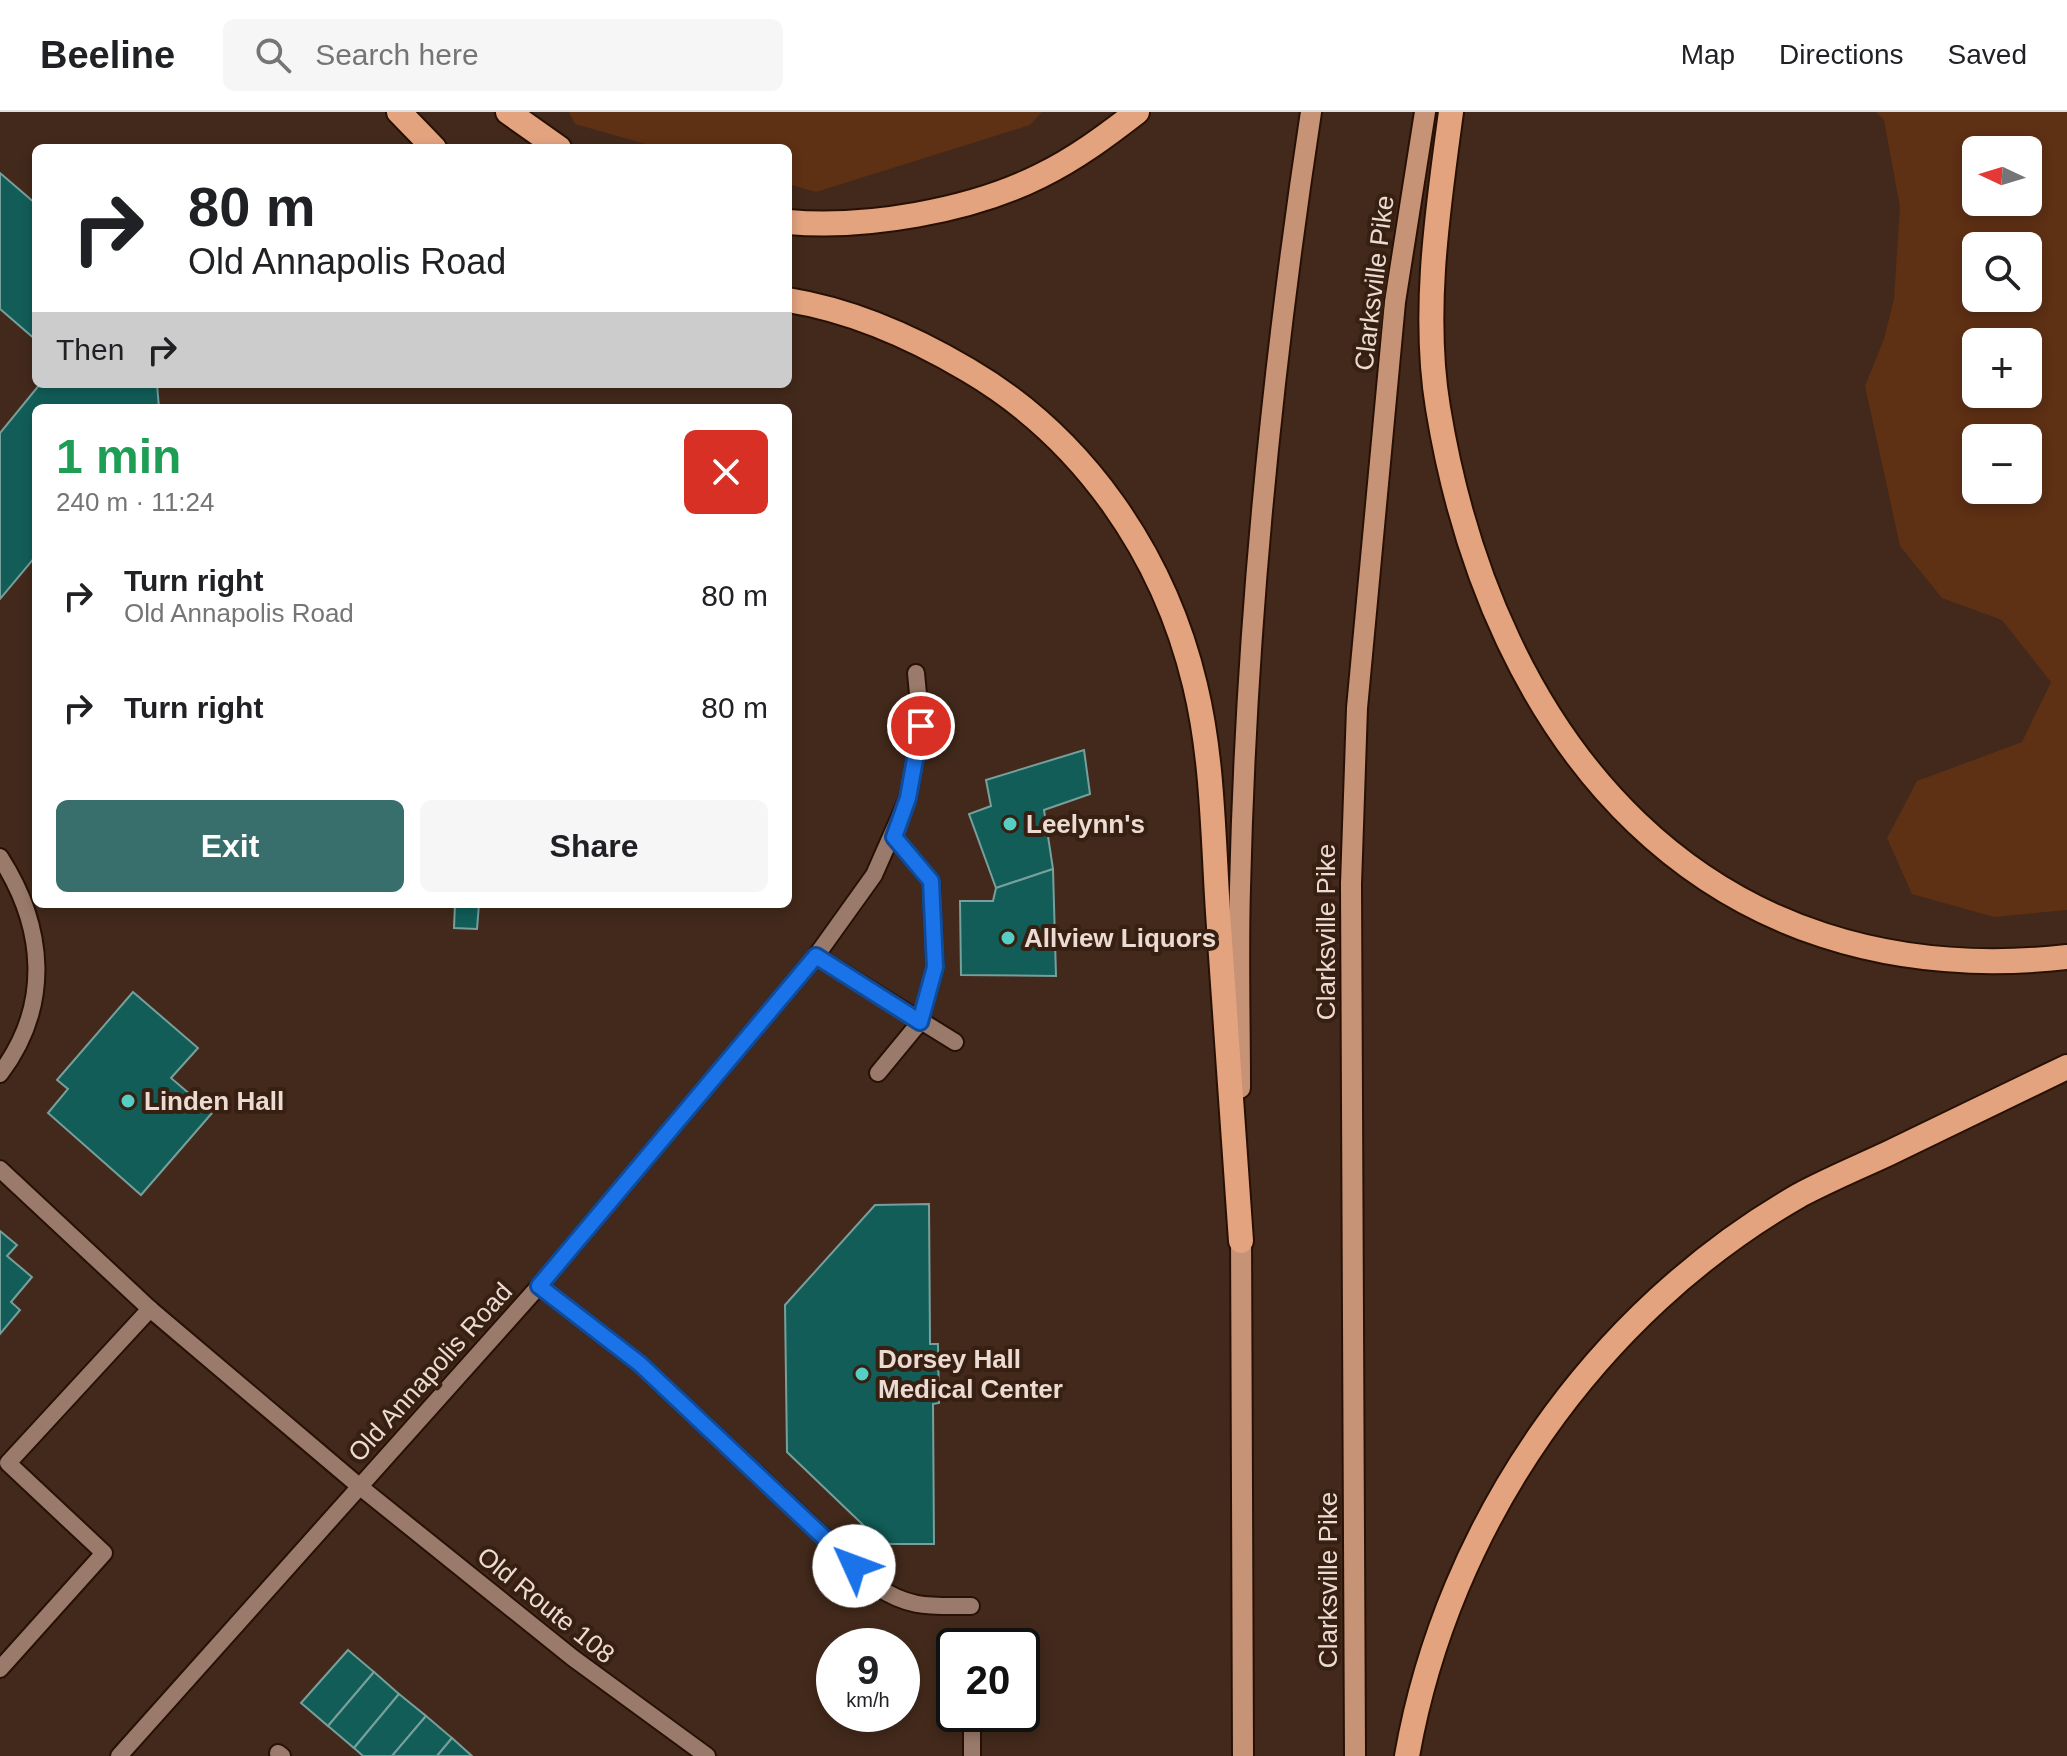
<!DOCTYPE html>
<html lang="en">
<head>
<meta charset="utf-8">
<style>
	:root { --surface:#fff; --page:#f6f6f6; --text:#202124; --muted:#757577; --line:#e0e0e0; --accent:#386f6c }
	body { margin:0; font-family:Arial,sans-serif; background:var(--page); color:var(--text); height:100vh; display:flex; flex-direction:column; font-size:30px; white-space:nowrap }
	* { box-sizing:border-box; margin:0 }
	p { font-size:26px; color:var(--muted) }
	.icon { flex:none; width:44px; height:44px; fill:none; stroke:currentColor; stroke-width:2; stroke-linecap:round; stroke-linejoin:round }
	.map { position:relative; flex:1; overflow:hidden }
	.panel { position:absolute; left:32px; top:292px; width:760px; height:504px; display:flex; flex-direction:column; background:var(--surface); border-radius:12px; box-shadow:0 4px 12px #0003 }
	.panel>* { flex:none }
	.banner { position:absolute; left:32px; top:32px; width:760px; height:244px; border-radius:12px; box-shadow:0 4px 12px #0003; background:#fff; color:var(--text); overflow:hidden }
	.needle { width:52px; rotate:274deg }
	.buttons { position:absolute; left:1962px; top:24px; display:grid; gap:16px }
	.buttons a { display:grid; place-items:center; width:80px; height:80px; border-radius:12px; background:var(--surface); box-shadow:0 4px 12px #0003; font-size:40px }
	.speed { position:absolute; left:816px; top:1516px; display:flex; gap:16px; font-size:40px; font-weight:700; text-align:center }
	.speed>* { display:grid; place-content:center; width:104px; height:104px; border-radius:50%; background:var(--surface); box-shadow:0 4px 12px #0003; line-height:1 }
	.speed small { font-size:20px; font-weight:400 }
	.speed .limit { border:4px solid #111; border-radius:12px; background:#fff; color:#111 }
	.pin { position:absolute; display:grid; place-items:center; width:68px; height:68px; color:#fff; margin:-34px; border:4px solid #fff; border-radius:50%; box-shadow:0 2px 8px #0007 }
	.me { position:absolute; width:88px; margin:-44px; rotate:313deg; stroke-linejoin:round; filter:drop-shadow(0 0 6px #0008) }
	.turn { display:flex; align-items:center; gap:28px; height:168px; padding:0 24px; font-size:36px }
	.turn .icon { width:104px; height:104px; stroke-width:2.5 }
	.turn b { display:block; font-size:56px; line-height:68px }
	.then { display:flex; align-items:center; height:76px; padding:0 24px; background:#0003; gap:16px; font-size:30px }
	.round { display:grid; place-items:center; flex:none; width:84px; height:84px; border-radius:12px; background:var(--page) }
	.headline { display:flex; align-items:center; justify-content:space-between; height:136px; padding:0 24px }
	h1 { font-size:48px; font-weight:600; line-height:60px; color:#1e9e55 }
	.action { display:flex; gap:16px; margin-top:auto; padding:16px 24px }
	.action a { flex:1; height:92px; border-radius:12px; background:var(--accent); color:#fff; font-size:32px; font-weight:600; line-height:92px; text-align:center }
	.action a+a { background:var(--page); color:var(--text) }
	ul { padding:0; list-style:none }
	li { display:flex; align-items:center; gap:24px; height:112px; padding:0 24px }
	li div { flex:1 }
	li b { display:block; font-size:30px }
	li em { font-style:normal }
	header { display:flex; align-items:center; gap:48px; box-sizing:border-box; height:112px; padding:0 40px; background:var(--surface); border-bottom:2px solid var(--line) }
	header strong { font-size:38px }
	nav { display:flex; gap:44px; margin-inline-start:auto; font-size:28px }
	.search { width:560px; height:72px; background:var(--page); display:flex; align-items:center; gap:20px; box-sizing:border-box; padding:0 28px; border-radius:12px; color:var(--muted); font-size:30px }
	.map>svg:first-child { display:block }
</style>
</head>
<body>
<header>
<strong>Beeline</strong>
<div class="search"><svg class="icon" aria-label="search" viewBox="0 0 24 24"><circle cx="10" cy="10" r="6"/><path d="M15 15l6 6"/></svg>Search here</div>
<nav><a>Map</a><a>Directions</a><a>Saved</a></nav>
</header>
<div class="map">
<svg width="2067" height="1644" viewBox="0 0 2067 1644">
	<rect width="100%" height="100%" fill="#42291b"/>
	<g fill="#5e3014" fill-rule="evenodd">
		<polygon points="569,0 1042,0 1030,13 816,80 788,72 788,36 660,36 575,12"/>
		<path d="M1876,0H2067V798L1994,805L1912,782L1887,726L1917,669L2022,630L2051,570L2002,508L1942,486L1900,434L1865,274L1884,227L1894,187L1900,95L1884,8ZM1976,38H2028V90H1976ZM1976,134H2028V186H1976ZM1976,230H2028V282H1976ZM1976,326H2028V378H1976Z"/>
	</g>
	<g fill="#125d58" stroke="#779f9b" stroke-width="2">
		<polygon points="0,61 36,92 36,228 0,197"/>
		<polygon points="40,272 157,272 159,296 36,296 36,444 0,487 0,321"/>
		<polygon points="1084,638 1090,682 1044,698 1053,757 996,776 969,702 991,694 986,668"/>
		<polygon points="1053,757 1056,864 961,863 960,789 993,789 996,776"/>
		<polygon points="455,792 479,792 477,817 454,816"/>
		<polygon points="133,880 198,936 171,966 212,1001 141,1083 48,1001 68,977 57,968"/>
		<polygon points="929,1092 930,1232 938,1232 939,1291 933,1292 934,1432 883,1432 787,1340 785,1193 875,1093"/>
		<polygon points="0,1119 17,1133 7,1144 32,1165 11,1190 20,1198 0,1222"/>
		<polygon points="348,1538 374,1560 328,1614 301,1591"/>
		<polygon points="374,1560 399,1582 354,1636 328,1614"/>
		<polygon points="399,1582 426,1604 392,1644 363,1644 354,1636"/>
		<polygon points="426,1604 452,1626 437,1644 392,1644"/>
		<polygon points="452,1626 472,1644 437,1644"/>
	</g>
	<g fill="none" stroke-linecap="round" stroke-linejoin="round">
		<defs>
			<g id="service">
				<path d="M0,745C45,815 52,893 0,962"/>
				<polyline points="816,844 955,930"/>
				<polyline points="878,961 920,910 935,855 931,769 894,725"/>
				<polyline points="0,1057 150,1197 359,1374"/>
				<path d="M539,1174L640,1252L876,1474C910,1497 931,1494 971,1494"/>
				<polyline points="0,1557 104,1441 8,1351 150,1197"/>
				<polyline points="972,1644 972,1602"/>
			</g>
			<g id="minor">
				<polyline points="359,1374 573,1546 707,1644"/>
				<polyline points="278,1641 282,1644"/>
				<polyline points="119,1644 539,1174 816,844 874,763 908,686 921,614 916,561"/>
			</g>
			<g id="primary">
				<path d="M1240,976C1240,910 1238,843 1240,776C1246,517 1272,256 1311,0"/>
				<polyline points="1241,1116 1243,1644"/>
				<polyline points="1355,1644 1351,772 1357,596 1395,190 1425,0"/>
			</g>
			<g id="motorway">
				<polyline points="399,0 434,36"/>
				<polyline points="508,0 559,36"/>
				<path d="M1451,0C1438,96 1422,200 1438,296C1493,631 1704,885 2067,845"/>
				<path d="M788,110C865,117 970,99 1040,64C1075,47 1106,24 1137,0"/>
				<path d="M788,188C850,198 914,226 968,258C1084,326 1164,443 1195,573C1214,651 1213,735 1219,815C1226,919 1233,1024 1241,1129"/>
				<path d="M1407,1644C1448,1412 1595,1200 1800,1083C1828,1068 1859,1055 1887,1042C1947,1013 2007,984 2067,955"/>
			</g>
		</defs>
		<use href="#service" stroke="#281104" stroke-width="20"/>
		<use href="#minor" stroke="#281104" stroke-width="20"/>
		<use href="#primary" stroke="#281104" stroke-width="24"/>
		<use href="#motorway" stroke="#281104" stroke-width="28"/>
		<use href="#service" stroke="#9a7b6b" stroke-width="16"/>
		<use href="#minor" stroke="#9a7b6b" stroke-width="16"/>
		<use href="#primary" stroke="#c69377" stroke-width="20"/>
		<use href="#motorway" stroke="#e3a37f" stroke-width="24"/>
	</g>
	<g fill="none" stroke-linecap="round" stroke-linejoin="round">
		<defs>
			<polyline id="route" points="854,1454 640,1252 539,1174 816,844 920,910 935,855 931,769 894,725 908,686 921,614"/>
		</defs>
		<use href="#route" stroke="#114b97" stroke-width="20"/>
		<use href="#route" stroke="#1a73e8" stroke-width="14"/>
	</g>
	<g fill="#56cec4" stroke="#371f11" stroke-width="3">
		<circle cx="1010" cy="712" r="8"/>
		<circle cx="1008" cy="826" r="8"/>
		<circle cx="128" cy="989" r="8"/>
		<circle cx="862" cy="1262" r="8"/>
	</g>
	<g text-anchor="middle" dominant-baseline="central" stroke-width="8" stroke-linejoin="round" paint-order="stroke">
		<g font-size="26" fill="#ecdbd2" stroke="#371f11">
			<text transform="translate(1374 171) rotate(-83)">Clarksville Pike</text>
			<text transform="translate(1326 820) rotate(-90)">Clarksville Pike</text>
			<text transform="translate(430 1260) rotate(-48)">Old Annapolis Road</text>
			<text transform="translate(1328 1468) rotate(-90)">Clarksville Pike</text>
			<text transform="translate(546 1493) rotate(39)">Old Route 108</text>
		</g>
		<g font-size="26" font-weight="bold" fill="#ecdbd2" stroke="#371f11" text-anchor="start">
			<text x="1026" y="712">Leelynn's</text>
			<text x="1024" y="826">Allview Liquors</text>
			<text x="144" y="989">Linden Hall</text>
			<text x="878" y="1247">Dorsey Hall<tspan x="878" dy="30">Medical Center</tspan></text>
		</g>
	</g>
</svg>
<div class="buttons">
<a><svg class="needle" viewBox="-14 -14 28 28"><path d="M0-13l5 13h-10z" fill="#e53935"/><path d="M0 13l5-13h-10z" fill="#757577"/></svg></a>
<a><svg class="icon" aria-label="search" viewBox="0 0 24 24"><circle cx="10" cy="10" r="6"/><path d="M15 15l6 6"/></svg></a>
<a>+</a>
<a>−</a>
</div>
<div class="speed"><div>9<small>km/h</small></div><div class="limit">20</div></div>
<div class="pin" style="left:921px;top:614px;background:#d93025"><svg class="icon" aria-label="arrive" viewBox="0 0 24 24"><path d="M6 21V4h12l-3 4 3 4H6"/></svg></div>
<svg class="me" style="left:854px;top:1454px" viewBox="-20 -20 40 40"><circle r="19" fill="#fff"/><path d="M0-13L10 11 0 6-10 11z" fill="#1a73e8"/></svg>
<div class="banner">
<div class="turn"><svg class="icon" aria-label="right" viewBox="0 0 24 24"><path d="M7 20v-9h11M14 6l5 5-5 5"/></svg><div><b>80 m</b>Old Annapolis Road</div></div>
<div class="then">Then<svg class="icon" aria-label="right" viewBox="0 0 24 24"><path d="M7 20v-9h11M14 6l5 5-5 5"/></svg></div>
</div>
<section class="panel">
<div class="headline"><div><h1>1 min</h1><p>240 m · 11:24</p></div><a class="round" style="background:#d93025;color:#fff"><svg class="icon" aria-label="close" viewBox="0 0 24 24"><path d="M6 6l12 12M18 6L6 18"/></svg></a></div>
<ul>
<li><svg class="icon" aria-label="right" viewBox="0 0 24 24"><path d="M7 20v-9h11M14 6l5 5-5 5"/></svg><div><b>Turn right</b><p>Old Annapolis Road</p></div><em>80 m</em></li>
<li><svg class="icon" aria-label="right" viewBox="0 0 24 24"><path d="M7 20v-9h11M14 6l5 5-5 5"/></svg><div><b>Turn right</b></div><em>80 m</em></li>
</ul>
<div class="action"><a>Exit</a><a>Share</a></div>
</section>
</div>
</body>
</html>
